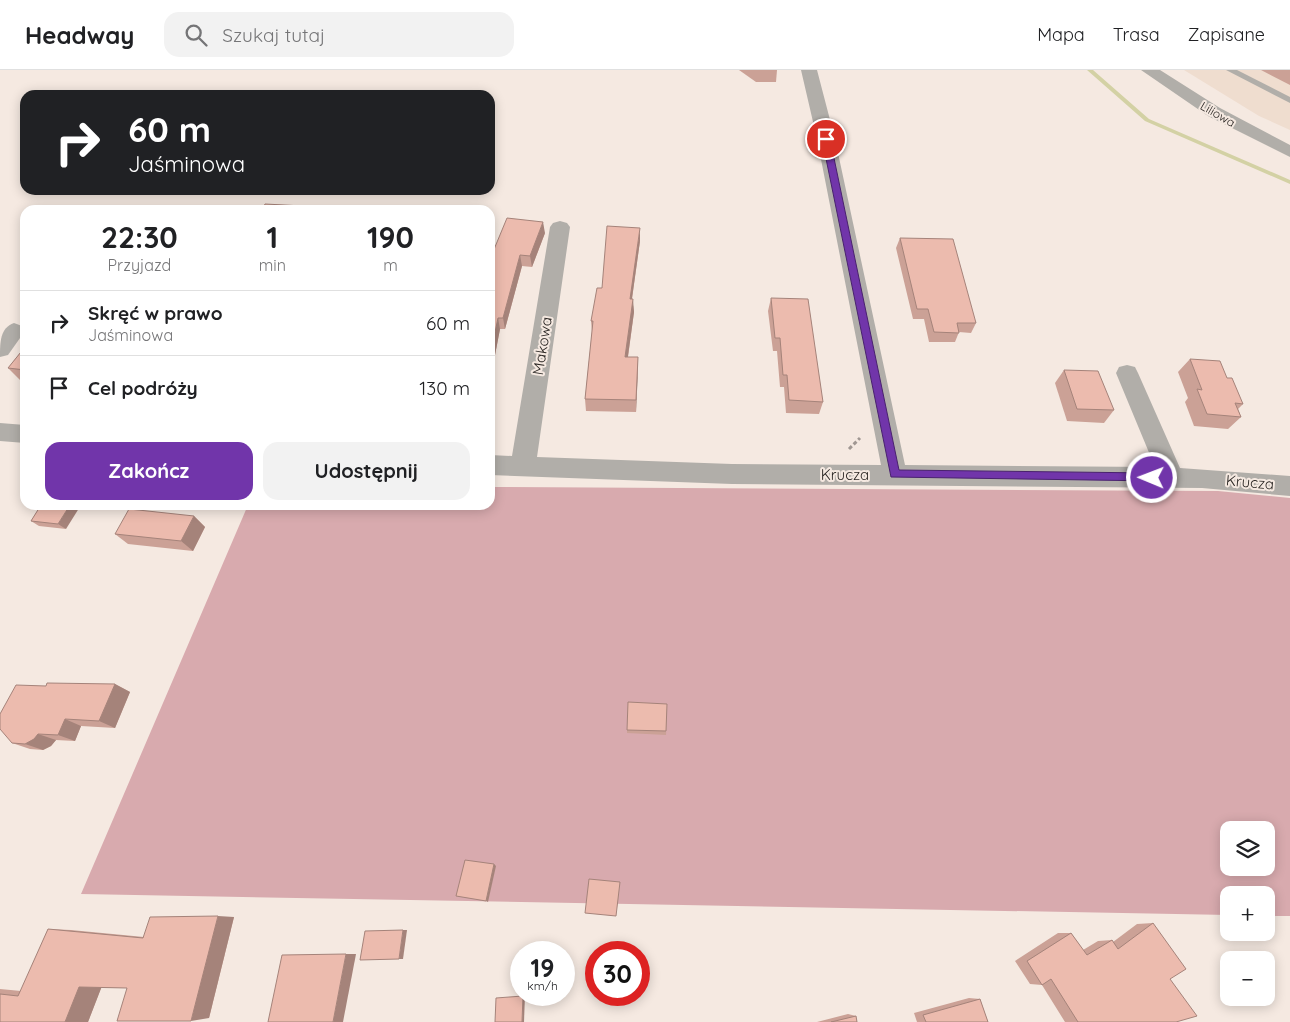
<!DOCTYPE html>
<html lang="pl">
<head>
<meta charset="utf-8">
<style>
	:root { --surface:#fff; --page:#f2f2f2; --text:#202124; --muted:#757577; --line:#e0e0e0; --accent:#7135aa }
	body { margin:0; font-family:Quicksand,sans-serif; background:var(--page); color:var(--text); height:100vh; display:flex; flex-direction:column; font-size:19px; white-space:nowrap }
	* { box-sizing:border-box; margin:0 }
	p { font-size:16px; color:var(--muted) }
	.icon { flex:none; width:28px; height:28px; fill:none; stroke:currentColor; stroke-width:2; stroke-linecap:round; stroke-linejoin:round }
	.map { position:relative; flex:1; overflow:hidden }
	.panel { position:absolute; left:20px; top:135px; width:475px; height:305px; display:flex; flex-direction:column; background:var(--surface); border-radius:15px; box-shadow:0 2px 12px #0003 }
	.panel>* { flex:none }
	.guide { position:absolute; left:20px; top:20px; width:475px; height:105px; border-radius:15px; box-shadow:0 2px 12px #0003; background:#202124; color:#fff; overflow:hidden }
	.tools { position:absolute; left:1220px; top:751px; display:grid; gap:10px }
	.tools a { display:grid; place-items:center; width:55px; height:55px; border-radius:10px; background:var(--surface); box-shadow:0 2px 12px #0003; font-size:25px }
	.speed { position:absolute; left:510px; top:871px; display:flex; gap:10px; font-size:25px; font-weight:700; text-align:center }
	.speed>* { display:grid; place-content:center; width:65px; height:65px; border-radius:50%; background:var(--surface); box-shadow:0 2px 12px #0003; line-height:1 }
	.speed small { font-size:12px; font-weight:400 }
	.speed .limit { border:8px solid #d22; background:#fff; color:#111 }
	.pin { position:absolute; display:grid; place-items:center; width:42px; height:42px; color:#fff; margin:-21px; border:2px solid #fff; border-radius:50%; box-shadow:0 1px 5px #0007 }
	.me { position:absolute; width:55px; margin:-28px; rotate:271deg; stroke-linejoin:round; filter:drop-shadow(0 0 4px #0008) }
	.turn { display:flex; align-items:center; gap:18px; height:105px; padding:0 25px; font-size:22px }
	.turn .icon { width:65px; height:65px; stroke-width:2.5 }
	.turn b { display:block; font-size:35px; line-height:42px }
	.eta { display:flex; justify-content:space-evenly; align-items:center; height:85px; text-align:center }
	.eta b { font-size:30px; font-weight:700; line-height:35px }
	.button { display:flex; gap:10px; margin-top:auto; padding:10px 25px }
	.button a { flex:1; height:58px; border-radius:15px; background:var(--accent); color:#fff; font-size:20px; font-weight:700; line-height:58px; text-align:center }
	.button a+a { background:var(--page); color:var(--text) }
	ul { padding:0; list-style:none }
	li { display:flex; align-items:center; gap:15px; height:65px; padding:0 25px; border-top:1px solid var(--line) }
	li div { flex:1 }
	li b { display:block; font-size:19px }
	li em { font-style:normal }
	header { display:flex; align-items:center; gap:30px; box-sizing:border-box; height:70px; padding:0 25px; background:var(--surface); border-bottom:1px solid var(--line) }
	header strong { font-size:24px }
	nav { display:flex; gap:28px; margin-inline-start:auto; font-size:18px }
	.search { width:350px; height:45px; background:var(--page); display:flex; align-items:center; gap:12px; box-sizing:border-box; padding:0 18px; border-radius:15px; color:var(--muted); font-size:19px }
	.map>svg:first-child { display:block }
</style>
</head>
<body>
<header>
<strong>Headway</strong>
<div class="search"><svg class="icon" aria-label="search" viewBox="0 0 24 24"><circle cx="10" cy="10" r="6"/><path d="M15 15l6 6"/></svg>Szukaj tutaj</div>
<nav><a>Mapa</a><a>Trasa</a><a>Zapisane</a></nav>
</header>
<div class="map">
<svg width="1290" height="952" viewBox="0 0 1290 952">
	<rect width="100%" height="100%" fill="#f5e9e1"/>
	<polygon fill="#efddcf" points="1184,0 1290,0 1290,60 1259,46"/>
	<path fill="#d8aaae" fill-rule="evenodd" d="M490,417L1218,421L1290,428V846H1266V825H1229V845L81,824L248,435H490ZM1229,760H1266V798H1229Z"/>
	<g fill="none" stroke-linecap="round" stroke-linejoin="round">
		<polygon fill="#d3d1a4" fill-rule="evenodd" points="1087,0 1093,0 1149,49 1290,110 1290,114 1145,51"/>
		<polyline stroke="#a09792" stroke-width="3" stroke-dasharray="4 2.5" stroke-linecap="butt" points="849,379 860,368"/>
		<polygon fill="#b1aea9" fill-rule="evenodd" points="1226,0 1237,0 1290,27 1290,33"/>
		<g fill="#b1aea9" fill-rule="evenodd">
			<polygon points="801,0 817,0 835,69 905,395 1155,397 1116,303 1119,297 1127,295 1135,297 1138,303 1180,398 1290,406 1290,426 1202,418 732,414 490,405 490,385 512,386 550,157 553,153 560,151 567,153 570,157 537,387 732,394 881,395 817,69"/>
			<polygon points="1141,0 1160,0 1220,38 1290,75 1290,87 1208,46"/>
			<path d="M14,253L22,256L25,261L8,285L0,287C0,272 0,258 14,253Z"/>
			<polygon points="0,353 25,355 25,373 0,371"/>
		</g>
	</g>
	<g fill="#cba196">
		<polygon points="739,0 777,0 776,12 756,12"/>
		<polygon points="1261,0 1290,0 1290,15"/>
		<polygon points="545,163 532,197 522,196 505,259 500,259 490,311 490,189"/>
		<polygon points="900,168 976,253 971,263 959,262 955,272 929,272 924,249 913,249 896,178"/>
		<polygon points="640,171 632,229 634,242 628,287 638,287 636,342 586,341 585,329 592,262 591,251 602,218"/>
		<polygon points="771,228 823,332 819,344 786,343 784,317 780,317 777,281 773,281 768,241"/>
		<polygon points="25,277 25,311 21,311 8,298"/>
		<polygon points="1190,289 1227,308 1243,334 1238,339 1241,347 1228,359 1194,356 1185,332 1188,328 1178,302"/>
		<polygon points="1064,300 1114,340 1104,353 1067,351 1055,313"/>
		<polygon points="41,435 66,459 39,456 31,451"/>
		<polygon points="194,446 205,457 193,481 128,474 115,464"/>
		<polygon points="115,614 130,622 115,658 81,656 75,671 56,670 51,676 43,680 30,679 12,673 46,616"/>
		<polygon points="667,634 666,665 627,663 627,660"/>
		<polygon points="234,847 209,948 127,918 101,918 88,952 0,952 0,919 21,921 48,859 71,860 144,867"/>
		<polygon points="1153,853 1170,909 1176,952 1065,952 1042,915 1030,914 1015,891 1058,863 1071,863 1083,880 1098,871 1112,870 1113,872 1137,854"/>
		<polygon points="969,928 980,929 988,952 917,952 914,943"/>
		<polygon points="848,944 856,946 857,952 817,952"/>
	</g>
	<g fill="#a5837a">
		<polygon points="543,152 545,163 532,197 530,186"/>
		<polygon points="640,158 640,171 630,242 630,229"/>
		<polygon points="520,185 522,196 505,259 503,248"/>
		<polygon points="633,229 634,242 626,300 625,287"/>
		<polygon points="498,248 500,259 490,311 490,286"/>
		<polygon points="638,287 638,300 636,342 636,330"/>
		<polygon points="70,435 81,435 66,459 58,454"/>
		<polygon points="194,446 205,457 193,481 181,471"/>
		<polygon points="115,614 130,622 115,658 99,651"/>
		<polygon points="65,649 81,656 75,671 58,665"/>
		<polygon points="38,664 56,670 51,676 43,680 25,674"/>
		<polygon points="494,794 496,796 488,832 486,831"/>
		<polygon points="218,846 234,847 209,948 191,951"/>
		<polygon points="403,860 407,860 403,889 399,889"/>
		<polygon points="346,884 356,884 343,952 333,952"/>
		<polygon points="102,916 88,952 65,952 79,917"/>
		<polygon points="525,925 524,952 522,952 523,926"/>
	</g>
	<g fill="#ecbbae" stroke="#a5837a">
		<polygon points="265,134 303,136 301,140 262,140"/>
		<polygon points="367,138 393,139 367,140"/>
		<polygon points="507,148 543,152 530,186 520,185 503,248 498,248 490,286 490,189"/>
		<polygon points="607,156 640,158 630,229 633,229 625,287 638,287 636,330 585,329 593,251 591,251 597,218 602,218"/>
		<polygon points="900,168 953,169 976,253 957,253 959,263 934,262 928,239 917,239"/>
		<polygon points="771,228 808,229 823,332 789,330 787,305 783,305 780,268 775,268"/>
		<polygon points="25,277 25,300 8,298"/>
		<polygon points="1190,289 1220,291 1227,308 1232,308 1243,334 1235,333 1241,347 1207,344 1197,319 1202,320"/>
		<polygon points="1064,300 1098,301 1114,340 1077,339"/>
		<polygon points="41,435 70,435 58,454 31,451"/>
		<polygon points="129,439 194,446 181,471 115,464"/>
		<polygon points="47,613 115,614 99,651 65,649 58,665 38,664 34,669 25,674 12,673 0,659 0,644 16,615 46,616"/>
		<polygon points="628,632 667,634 666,661 627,660"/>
		<polygon points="465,790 494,794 486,831 456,826"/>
		<polygon points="589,809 620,812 616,846 585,843"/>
		<polygon points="218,846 191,951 117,951 127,918 79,917 65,952 0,952 0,924 18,926 48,859 143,868 150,847"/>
		<polygon points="1153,853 1186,899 1170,909 1197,946 1176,952 1078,952 1051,909 1042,915 1027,891 1071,863 1087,885 1112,870 1118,879"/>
		<polygon points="403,860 399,889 360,890 365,861"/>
		<polygon points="346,884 333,952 268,952 282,885"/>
		<polygon points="523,926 522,952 495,952 496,928"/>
		<polygon points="980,929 988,952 926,952 923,945"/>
		<polygon points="856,946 857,952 831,952"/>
	</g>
	<polygon fill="#7135aa" stroke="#49226e" points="826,67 830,69 899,400 1152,403 1156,404 1158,408 1156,411 891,407 822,69"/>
	<g text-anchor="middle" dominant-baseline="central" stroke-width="4" stroke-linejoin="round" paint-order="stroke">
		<g font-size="12" fill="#292522" stroke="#f5e9e1">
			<text transform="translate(1218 44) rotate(30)">Liliowa</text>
		</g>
		<g font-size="15" fill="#292522" stroke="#f5e9e1">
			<text transform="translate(542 276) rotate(-81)">Makowa</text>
			<text x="845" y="404">Krucza</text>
			<text transform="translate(1250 412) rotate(5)">Krucza</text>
		</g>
	</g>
</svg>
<div class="tools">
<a><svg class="icon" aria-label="layers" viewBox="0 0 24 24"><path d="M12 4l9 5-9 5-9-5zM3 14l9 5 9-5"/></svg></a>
<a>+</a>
<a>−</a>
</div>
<div class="speed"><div>19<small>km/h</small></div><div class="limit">30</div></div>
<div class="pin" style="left:826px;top:69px;background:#d93025"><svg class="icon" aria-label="arrive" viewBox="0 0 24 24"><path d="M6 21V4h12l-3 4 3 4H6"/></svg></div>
<svg class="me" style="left:1152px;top:408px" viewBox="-20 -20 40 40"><circle r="17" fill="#7135aa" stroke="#fff" stroke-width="3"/><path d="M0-11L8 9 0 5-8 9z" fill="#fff"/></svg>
<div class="guide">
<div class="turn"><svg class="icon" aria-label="right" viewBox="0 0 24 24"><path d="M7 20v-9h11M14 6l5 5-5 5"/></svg><div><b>60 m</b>Jaśminowa</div></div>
</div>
<section class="panel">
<div class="eta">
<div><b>22:30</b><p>Przyjazd</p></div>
<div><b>1</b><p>min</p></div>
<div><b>190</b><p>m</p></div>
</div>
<ul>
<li><svg class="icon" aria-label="right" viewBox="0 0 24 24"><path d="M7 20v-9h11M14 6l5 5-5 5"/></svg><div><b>Skręć w prawo</b><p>Jaśminowa</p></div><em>60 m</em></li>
<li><svg class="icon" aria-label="arrive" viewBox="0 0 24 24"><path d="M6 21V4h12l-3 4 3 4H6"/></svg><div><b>Cel podróży</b></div><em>130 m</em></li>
</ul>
<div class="button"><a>Zakończ</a><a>Udostępnij</a></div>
</section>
</div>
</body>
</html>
